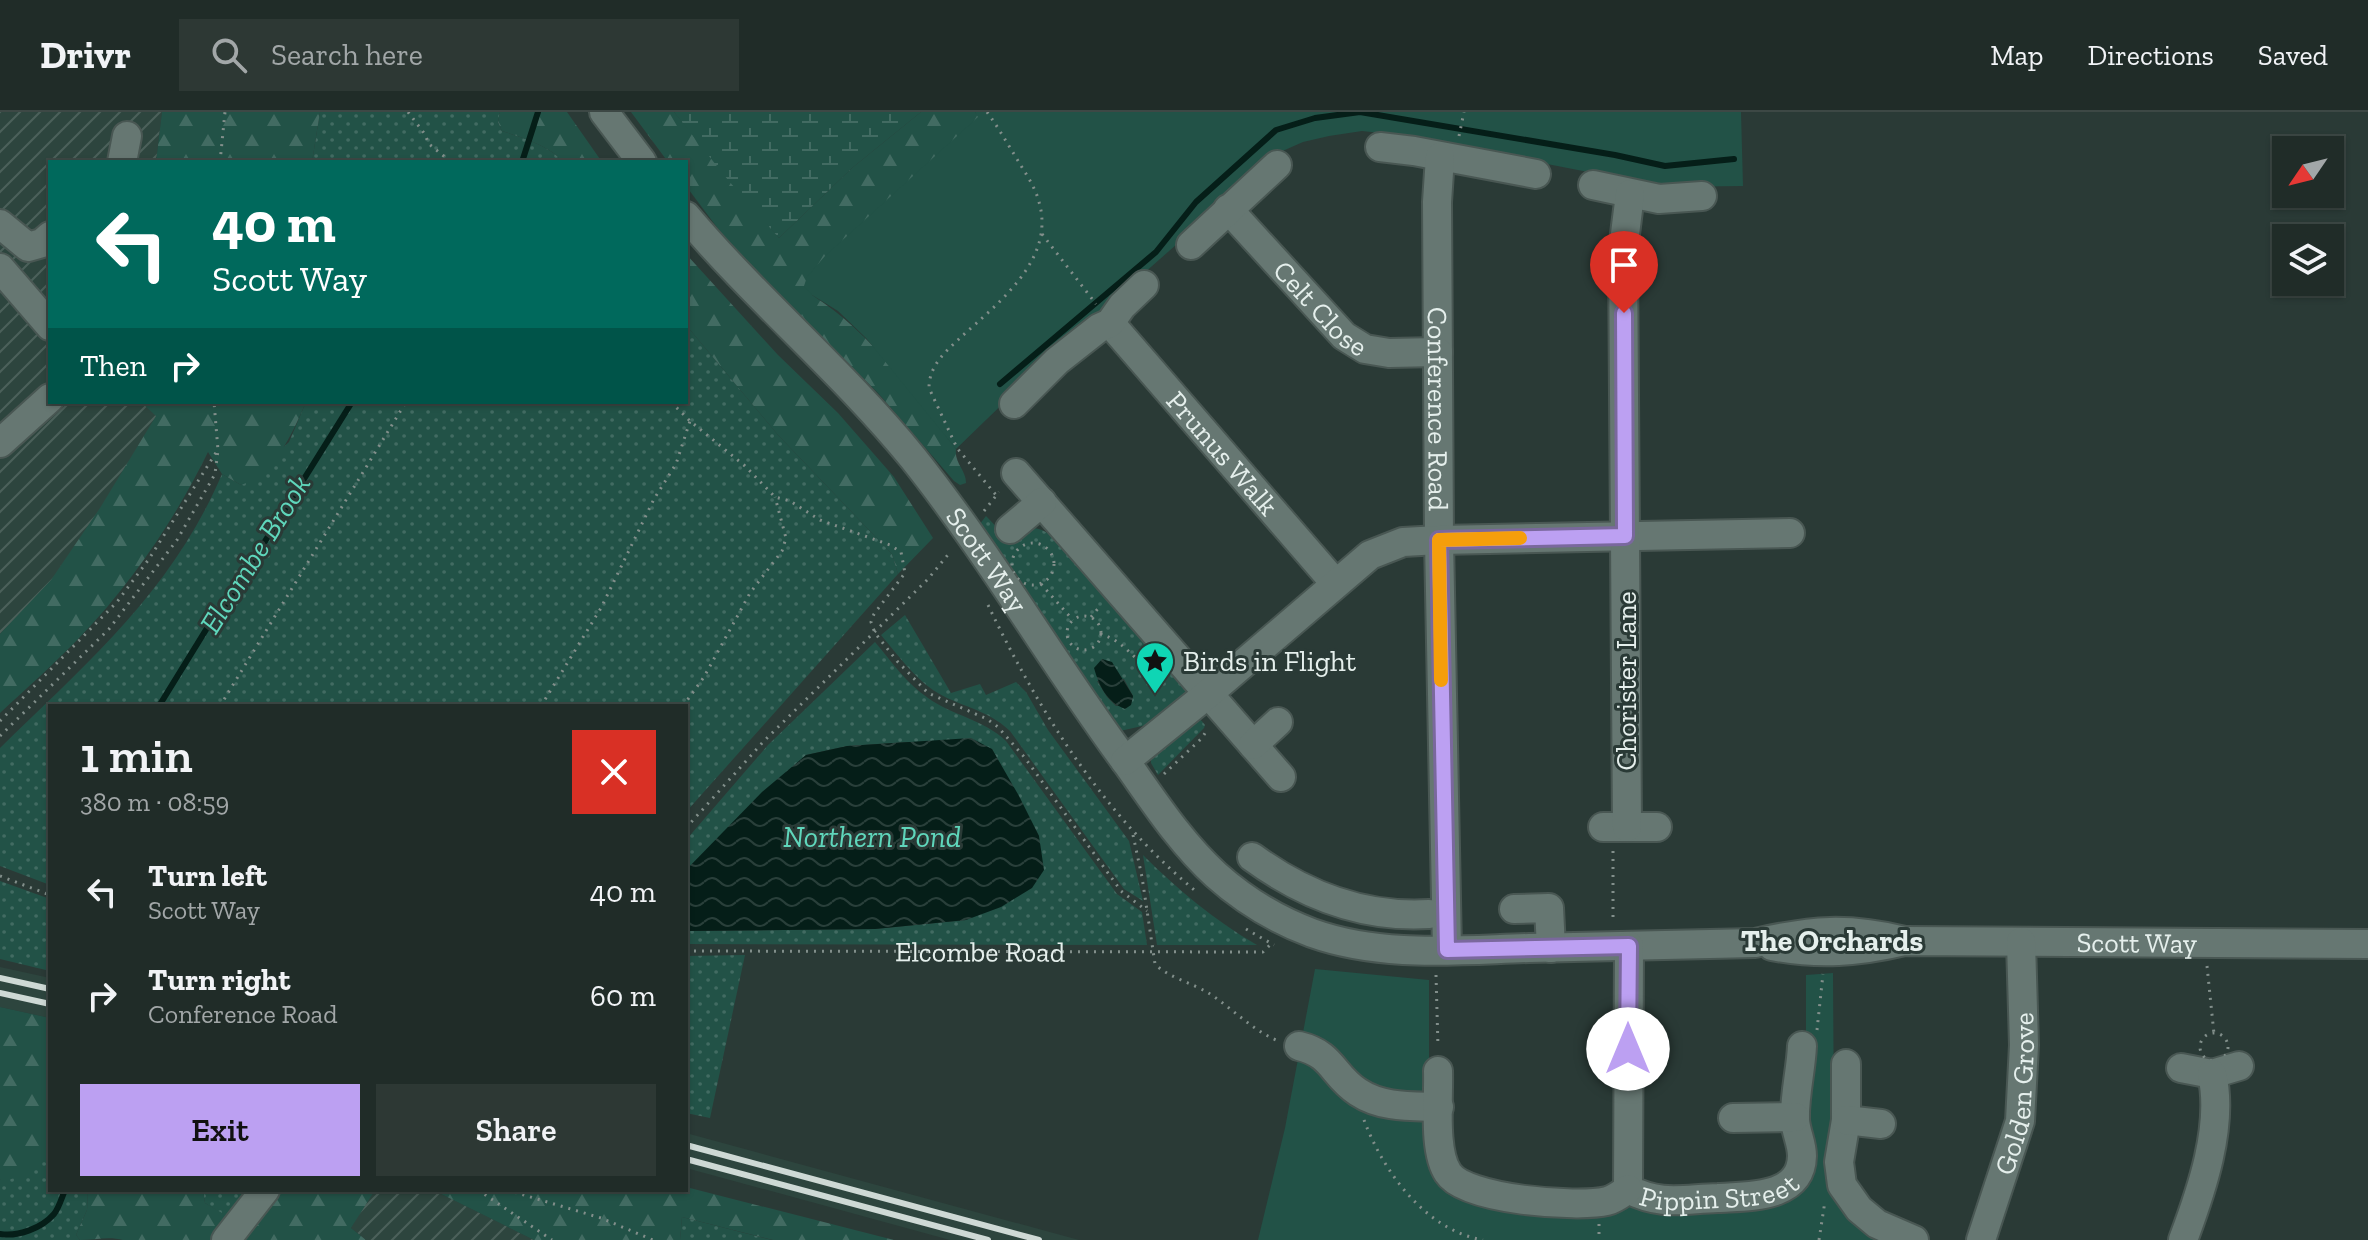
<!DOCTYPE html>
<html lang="en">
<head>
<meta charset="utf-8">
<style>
	:root { --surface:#202c28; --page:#2d3834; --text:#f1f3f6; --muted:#a2a7a8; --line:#3d4845; --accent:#bca0f2 }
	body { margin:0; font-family:"Zilla Slab",serif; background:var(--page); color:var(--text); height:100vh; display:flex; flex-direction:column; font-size:30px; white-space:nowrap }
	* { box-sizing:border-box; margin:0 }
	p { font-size:26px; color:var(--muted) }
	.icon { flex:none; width:44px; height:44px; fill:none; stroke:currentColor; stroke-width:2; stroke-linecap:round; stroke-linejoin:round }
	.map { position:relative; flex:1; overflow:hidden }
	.panel { position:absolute; left:48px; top:592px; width:640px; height:488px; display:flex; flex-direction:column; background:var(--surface); border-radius:0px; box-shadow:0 2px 6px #0004,0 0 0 2px var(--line) }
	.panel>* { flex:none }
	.hud { position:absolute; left:48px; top:48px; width:640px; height:244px; border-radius:0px; box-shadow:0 2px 6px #0004,0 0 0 2px var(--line); background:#00695c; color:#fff; overflow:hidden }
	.needle { width:52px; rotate:235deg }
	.tools { position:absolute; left:2272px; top:24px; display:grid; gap:16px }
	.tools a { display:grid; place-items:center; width:72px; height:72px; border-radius:0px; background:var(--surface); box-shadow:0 2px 6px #0004,0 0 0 2px var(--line); font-size:40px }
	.pin { position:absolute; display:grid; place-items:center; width:68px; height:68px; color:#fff; margin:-82px -34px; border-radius:50% 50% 50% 0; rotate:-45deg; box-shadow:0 0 8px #0007 }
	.pin .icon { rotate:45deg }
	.me { position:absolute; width:88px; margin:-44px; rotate:0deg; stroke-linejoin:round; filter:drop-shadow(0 0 6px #0008) }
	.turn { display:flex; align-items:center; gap:28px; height:168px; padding:0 32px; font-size:36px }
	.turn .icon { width:104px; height:104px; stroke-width:2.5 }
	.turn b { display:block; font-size:56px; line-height:68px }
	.then { display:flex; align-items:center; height:76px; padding:0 32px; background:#0003; gap:16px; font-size:30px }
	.round { display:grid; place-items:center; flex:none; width:84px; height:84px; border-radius:0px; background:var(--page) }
	.headline { display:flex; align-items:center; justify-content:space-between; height:136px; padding:0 32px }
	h1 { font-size:48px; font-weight:600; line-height:60px }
	.button { display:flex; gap:16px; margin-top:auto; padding:16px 32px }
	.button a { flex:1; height:92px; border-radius:0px; background:var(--accent); color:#111; font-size:32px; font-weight:600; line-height:92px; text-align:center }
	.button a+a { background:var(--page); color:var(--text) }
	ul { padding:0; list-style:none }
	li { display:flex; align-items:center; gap:24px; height:104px; padding:0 32px }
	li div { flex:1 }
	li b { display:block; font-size:30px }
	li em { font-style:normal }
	header { display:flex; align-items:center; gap:48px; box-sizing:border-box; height:112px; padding:0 40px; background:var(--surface); border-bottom:2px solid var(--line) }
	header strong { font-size:38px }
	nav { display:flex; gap:44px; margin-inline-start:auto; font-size:28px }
	.search { width:560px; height:72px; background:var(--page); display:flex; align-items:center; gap:20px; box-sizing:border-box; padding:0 28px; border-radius:0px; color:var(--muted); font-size:30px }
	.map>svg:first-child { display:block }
</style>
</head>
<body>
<header>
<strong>Drivr</strong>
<div class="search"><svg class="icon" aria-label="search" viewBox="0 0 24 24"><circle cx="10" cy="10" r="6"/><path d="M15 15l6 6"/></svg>Search here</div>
<nav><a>Map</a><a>Directions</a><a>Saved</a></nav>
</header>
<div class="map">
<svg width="2368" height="1128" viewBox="0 0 2368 1128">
	<defs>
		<pattern id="industrial-furrows" width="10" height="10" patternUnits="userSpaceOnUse" patternTransform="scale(2)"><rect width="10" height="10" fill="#2d453e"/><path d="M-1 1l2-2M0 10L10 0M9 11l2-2" fill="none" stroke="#4b605a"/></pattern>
		<pattern id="grass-dots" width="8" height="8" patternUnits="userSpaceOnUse" patternTransform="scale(2)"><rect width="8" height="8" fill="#225247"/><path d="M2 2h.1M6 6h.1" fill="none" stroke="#426b62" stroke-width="1.8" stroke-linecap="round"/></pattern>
		<pattern id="forest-firs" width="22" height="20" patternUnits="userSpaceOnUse" patternTransform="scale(2)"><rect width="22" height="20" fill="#225247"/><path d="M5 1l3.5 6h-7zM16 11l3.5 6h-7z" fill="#426b62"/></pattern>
		<pattern id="wetland-marsh" width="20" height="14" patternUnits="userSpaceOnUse" patternTransform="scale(2)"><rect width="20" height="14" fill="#225247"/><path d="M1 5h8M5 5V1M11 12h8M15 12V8" fill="none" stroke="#426b62"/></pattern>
		<pattern id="water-waves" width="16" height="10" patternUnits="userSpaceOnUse" patternTransform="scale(2)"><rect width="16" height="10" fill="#051e18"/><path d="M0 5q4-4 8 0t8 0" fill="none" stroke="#293f3a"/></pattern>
	</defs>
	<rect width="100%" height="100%" fill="#2a3a36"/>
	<g fill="#2d453e">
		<polygon points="0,855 50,866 50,906 0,895"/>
		<polygon points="686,1021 770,1044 1079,1128 950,1128 815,1091 686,1056"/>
	</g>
	<g fill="url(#industrial-furrows)">
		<polygon points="0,0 162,0 156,50 50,50 50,290 187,290 0,551"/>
		<polygon points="374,1078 433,1078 534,1128 366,1128 351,1116"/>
	</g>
	<g fill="url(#grass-dots)" fill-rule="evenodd">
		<path d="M320,0H500L498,10L502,19C521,25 551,34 563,50H312Z"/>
		<path d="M686,213L778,323L892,442L898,462L686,700V594H50V773L0,754V636C87,551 173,478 222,362L241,373L289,330L306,290H686Z"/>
		<path d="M986,404L1006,425C1026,414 1036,412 1055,426L1190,581L1151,612L1120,619L976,417ZM1124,567L1133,584L1131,592L1116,594L1107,585L1097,569Z"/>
		<path d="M905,503L951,581L980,572L986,583L1016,570L1026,580L1048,618L1129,729L1143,789L1124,777L1010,619C986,596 959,595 933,578C913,564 897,542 881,523Z"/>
		<path d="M875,530C891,549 907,572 928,586C953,604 983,607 1006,629L1117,782L1142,800L1147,833L686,832V819L875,817L966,808L1039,724L992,637L907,630L847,634L806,643L686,758V728L768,633Z"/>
		<polygon points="1195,601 1205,613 1204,616 1158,663 1151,651 1151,645"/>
		<path d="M1143,743C1178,778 1214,808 1257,833H1157Z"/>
		<polygon points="0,769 50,787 50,859 0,847"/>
		<polygon points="745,843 710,1006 686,1001 686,844"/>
		<polygon points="50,1039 50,1078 88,1078 87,1098 76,1123 80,1128 0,1128 0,1067 4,1069"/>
		<polygon points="203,1078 251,1078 229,1106 205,1091"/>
		<polygon points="682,1105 772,1128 680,1128"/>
	</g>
	<g fill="url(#forest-firs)">
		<polygon points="162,0 320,0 312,50 156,50"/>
		<path d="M500,0H567L602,50H563C551,34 521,25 502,19L498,10Z"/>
		<path d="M631,0H674L779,126L852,56L921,0H975L979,5L884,92L812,183C872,221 913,281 956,337C954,351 966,358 966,371L960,373L954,369L878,281L767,171L719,118L686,74V50H668Z"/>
		<polygon points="686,142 778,243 838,301 894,365 933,426 898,462 892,442 778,323 686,213"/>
		<path d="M141,290H306C292,322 276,360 241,373L222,362L208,340C176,406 131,472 80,525C55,551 27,576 0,601V522L51,468L100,396L156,304Z"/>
		<polygon points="0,895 50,906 50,1039 25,1062 3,1070 0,1067"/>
		<polygon points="686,1075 894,1128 773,1128 682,1105 680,1128 534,1128 433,1078 686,1078"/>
		<path d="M88,1078H203L205,1091L227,1104L233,1111L258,1110L281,1078H375L351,1116L366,1128H123C109,1124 95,1128 80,1128L76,1123L87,1098Z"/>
	</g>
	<polygon fill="url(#wetland-marsh)" points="674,0 921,0 852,56 779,126 728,68"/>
	<g fill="#225247">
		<polygon points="975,0 1741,0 1743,74 1665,75 1399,23 1362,19 1329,24 1303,30 1278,41 1194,112 1177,132 1074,223 956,337 866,226 838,199 812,183 804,174 807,165 825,144 978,5"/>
		<polygon points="1315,857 1429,868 1429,1030 1437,1060 1619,1090 1796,1074 1806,947 1806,863 1833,861 1834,1014 1837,1087 1846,1103 1864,1119 1880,1128 1258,1128 1285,1016"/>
	</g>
	<g fill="url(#water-waves)">
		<path d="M1102,547L1112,550L1133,584L1131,593L1125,597C1107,590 1099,574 1094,556Z"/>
		<polygon points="971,626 992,637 1019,684 1039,724 1044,758 1032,776 1001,795 966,808 875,817 686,819 686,758 762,680 806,643 847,634"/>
	</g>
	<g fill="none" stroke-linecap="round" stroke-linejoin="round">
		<g stroke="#051e18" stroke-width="6">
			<polyline points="522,50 538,0"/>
			<polyline points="1000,272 1156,140 1196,90 1276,18 1315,6 1360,0 1615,43 1665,54 1734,47"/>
			<polyline points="159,594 212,508 219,503 352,290"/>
			<path d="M0,1122C18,1125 42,1116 54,1102C59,1096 62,1085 65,1078"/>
		</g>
		<defs>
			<g id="minor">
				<polyline points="604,0 642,50"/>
				<polyline points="1380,35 1414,39 1536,62"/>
				<path id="s2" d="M1440,45L1437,90L1439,428L1447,838"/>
				<polyline points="122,50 127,24"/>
				<polyline points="1593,73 1659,87 1702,84"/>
				<path id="s3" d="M1228,97L1344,224L1365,237L1389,241L1438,240"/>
				<path id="s4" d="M686,104C758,189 843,260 913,346C991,444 1054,553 1128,653C1155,691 1181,731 1216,763C1244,788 1277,808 1312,821C1382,846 1457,838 1529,836C1605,834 1680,832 1755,831C1813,818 1847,815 1905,829"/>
				<polyline points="0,112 28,135 42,131 50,124"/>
				<polyline points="1191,133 1277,53"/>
				<polyline points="0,156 50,214"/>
				<path id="s5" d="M1110,211L1335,471"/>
				<polyline points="1014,292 1057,249 1099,216 1110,211 1122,194 1144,173"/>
				<polyline points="0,331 50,286"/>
				<polyline points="1016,361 1281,665"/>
				<polyline points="1010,417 1042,390"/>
				<polyline points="1253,633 1278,610"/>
				<polyline points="1125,649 1209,581 1370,443 1403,430 1439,428 1790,421"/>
				<polyline points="1603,715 1657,715"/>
				<polyline points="1627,715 1623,138 1630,82"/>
				<path d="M1252,745C1304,783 1364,806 1429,802"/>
				<polyline points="1514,797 1549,796 1551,836"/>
				<path id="s6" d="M1629,834L1628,1077C1661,1094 1682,1087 1718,1086C1748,1084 1801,1087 1802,1044C1802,1031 1796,1021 1795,1008C1794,985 1801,958 1802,934"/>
				<path id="s7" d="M1772,834C1818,843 1859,840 1905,829L2368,832"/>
				<path d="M1299,934C1333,942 1332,963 1358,980C1382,996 1411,994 1439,995"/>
				<polyline points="1846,952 1846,1008 1839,1050 1842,1073 1859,1097 1877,1112 1914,1128"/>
				<polyline points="2181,956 2212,962 2239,954"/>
				<path d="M1438,959C1439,987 1433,1039 1448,1061C1465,1088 1578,1096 1607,1089C1615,1087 1621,1082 1628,1077"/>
				<polyline points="1733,1006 1795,1005"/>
				<polyline points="1846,1008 1881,1012"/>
				<polyline points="226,1128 265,1078"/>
				<path id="s8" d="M1981,1128L2020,1009L2024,933L2021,830"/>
				<path d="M2183,1128C2201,1080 2224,1014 2212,962"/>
			</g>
		</defs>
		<use href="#minor" stroke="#495753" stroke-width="32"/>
		<g stroke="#828f8b" stroke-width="3" stroke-dasharray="2 6" stroke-linecap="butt">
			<polyline points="408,0 424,21 429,32 451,50"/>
			<path d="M987,0C998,15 1007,31 1017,47C1025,61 1035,74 1039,90C1056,148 997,192 960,226C945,240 929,254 929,276L957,336L996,383"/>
			<polyline points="1459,24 1464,0"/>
			<polyline points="220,50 225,0"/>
			<polyline points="1042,122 1096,192"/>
			<polyline points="671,290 690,309 745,354 775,385 790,389 820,408 890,433 901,440 905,461 874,502 871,510 875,521 897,549 928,581 987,607 998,615 1025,646 1121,779 1147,799"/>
			<polyline points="984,399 999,380"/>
			<circle cx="1033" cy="452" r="21"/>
			<polyline points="1041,472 1073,508"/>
			<path d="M988,493C1040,601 1104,704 1198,781"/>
			<circle cx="1084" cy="521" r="17"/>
			<polyline points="1091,505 1101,493"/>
			<path d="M1100,522C1125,528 1136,552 1158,563"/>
			<polyline points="220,594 406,290"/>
			<polyline points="541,594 601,496 654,387 676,352 690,309"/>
			<polyline points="683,594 704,565 750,481 782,439 786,426 775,385"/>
			<polyline points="0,609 117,490 149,447 217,339"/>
			<polyline points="0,624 109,517 177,428 215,362 218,338 214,290"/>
			<polyline points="1164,662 1202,626 1208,616"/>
			<polyline points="686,716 764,629 928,467 951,439"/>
			<path d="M1133,723L1142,765L1155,852C1167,865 1193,871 1210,882C1233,897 1251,917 1276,928"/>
			<polyline points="1613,739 1613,811"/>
			<polyline points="0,764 50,783"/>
			<polyline points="1246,817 1274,833"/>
			<path id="s1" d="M686,839L1263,840L1271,832"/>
			<polyline points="2207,854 2214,922"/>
			<polyline points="1436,863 1438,935"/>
			<polyline points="1817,918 1823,862"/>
			<circle cx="2214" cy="935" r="14"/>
			<path d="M1364,1008C1383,1059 1425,1118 1483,1128"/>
			<polyline points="478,1078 552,1128"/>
			<polyline points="507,1078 601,1106 653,1128"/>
			<polyline points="1599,1112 1599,1128"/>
			<polyline points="1819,1128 1825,1089"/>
		</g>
		<use href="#minor" stroke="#667772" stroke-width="28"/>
		<g stroke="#ced9d5" stroke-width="6">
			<polyline points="0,866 50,877"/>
			<polyline points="0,881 50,892"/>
			<polyline points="686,1033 1039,1128"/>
			<polyline points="686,1047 988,1128"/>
		</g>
	</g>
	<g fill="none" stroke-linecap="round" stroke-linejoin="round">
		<defs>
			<polyline id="route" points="1624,201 1625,424 1439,428 1447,838 1629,834 1628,937"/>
		</defs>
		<use href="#route" stroke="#7a689d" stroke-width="20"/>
		<use href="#route" stroke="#bca0f2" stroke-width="14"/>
		<polyline stroke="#f59e0b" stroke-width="14" points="1441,568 1439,428 1520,426"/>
	</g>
	<defs>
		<symbol id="sight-pin" viewBox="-11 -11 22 30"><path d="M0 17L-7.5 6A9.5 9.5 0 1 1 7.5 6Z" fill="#0fd5b4" stroke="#2a3a36"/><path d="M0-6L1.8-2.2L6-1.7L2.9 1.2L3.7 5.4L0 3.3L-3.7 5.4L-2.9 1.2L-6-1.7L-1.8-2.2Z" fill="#111"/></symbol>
	</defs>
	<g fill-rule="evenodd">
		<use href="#sight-pin" x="1133" y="527" width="44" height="60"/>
	</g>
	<g text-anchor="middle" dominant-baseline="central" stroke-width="6" stroke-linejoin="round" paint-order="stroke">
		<g font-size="28" fill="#e5efec" stroke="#2a3a36">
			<text stroke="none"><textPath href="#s3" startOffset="136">Celt Close</textPath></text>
			<text stroke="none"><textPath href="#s2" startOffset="252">Conference Road</textPath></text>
			<text stroke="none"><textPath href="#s5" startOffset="172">Prunus Walk</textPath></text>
			<text stroke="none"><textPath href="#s4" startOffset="458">Scott Way</textPath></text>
			<text transform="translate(1626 569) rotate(-90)">Chorister Lane</text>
			<text stroke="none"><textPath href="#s7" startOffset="366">Scott Way</textPath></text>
			<text stroke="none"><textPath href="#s1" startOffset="294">Elcombe Road</textPath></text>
			<text stroke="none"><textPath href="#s8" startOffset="152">Golden Grove</textPath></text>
			<text stroke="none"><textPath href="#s6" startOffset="336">Pippin Street</textPath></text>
		</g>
		<g font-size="28" fill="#e5efec" stroke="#2a3a36" text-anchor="start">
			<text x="1183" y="549">Birds in Flight</text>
		</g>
		<g font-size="30" font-style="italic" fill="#5fd6bb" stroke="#2a3a36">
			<text transform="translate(255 442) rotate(-58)">Elcombe Brook</text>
			<text x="872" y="725">Northern Pond</text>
		</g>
		<g font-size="30" font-weight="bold" fill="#e5efec" stroke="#2a3a36">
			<text x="1832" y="829">The Orchards</text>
		</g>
	</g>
</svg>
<div class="tools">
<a><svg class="needle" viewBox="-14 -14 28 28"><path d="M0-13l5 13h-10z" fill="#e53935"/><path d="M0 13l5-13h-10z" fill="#a2a7a8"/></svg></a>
<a><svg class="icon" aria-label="layers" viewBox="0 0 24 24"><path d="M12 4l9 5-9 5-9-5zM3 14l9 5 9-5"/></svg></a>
</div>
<div class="pin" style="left:1624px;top:201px;background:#d93025"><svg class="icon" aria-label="arrive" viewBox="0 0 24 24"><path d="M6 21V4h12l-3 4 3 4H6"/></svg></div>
<svg class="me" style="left:1628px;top:937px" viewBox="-20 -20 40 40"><circle r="19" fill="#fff"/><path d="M0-13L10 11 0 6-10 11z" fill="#bca0f2"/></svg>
<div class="hud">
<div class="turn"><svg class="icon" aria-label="left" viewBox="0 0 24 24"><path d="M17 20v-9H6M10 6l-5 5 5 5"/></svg><div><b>40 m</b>Scott Way</div></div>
<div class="then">Then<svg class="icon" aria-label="right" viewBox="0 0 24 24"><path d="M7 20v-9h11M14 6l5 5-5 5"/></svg></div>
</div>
<section class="panel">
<div class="headline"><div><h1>1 min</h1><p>380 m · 08:59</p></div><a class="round" style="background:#d93025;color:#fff"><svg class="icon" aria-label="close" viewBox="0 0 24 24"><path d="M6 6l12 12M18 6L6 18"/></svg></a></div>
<ul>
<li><svg class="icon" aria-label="left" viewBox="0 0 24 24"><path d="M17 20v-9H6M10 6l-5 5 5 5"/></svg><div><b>Turn left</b><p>Scott Way</p></div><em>40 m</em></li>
<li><svg class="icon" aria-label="right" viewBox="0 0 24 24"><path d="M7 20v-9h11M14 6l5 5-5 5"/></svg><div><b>Turn right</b><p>Conference Road</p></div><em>60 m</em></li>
</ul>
<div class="button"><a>Exit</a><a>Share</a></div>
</section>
</div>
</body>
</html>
